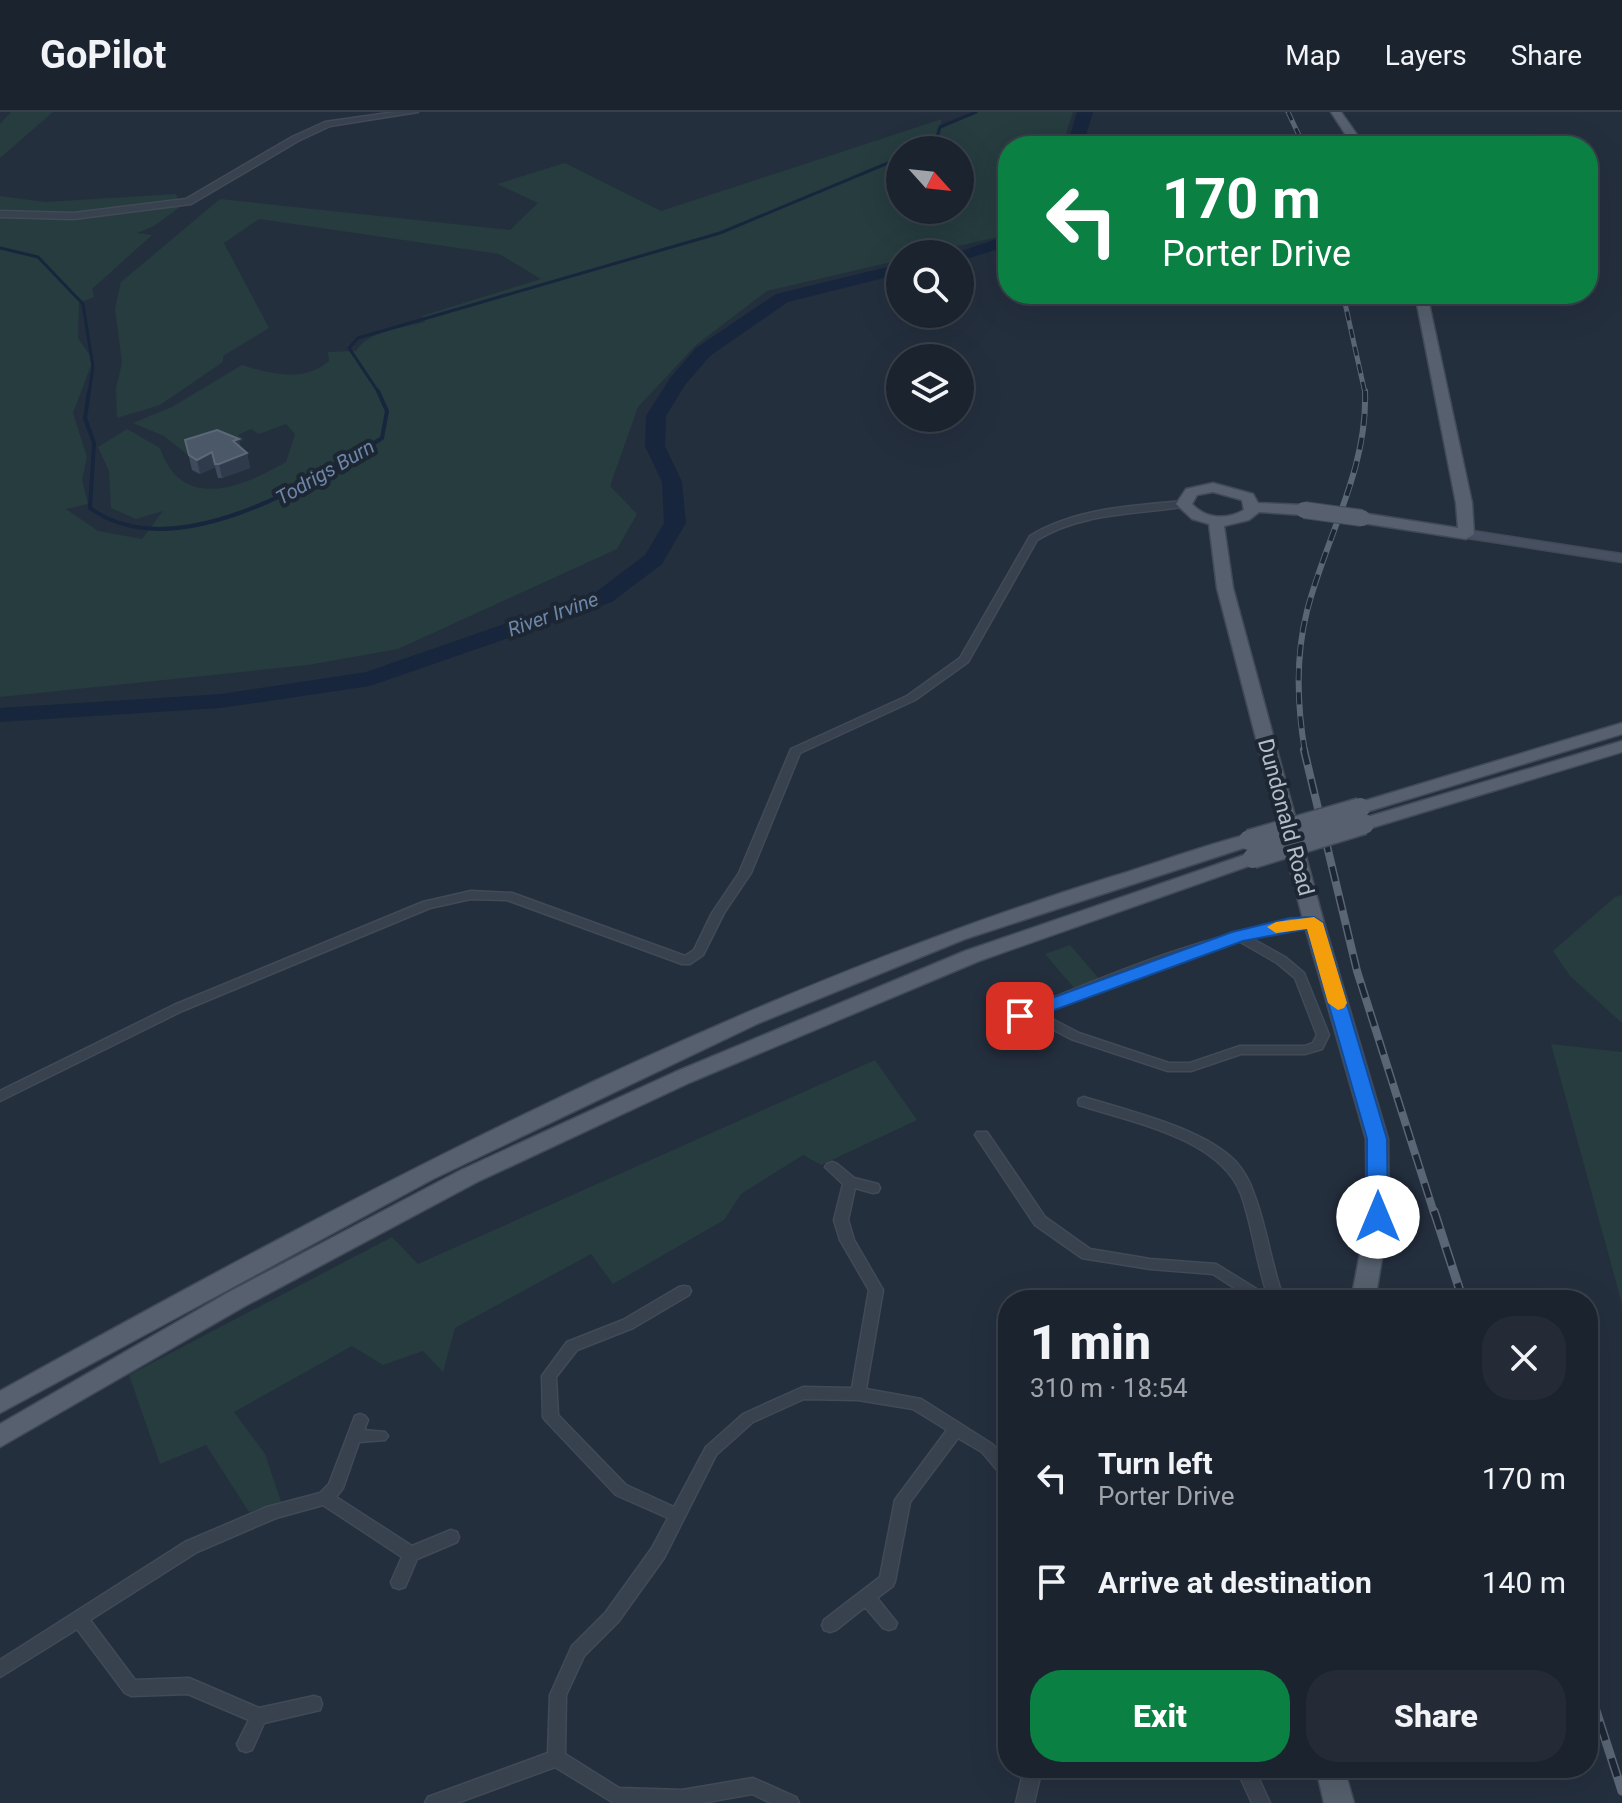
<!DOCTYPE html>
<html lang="en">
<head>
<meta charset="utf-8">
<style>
	:root { --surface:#1b232e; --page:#242b36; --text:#f1f3f6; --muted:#a0a4aa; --line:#39404a; --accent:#0b8043 }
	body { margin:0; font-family:Roboto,sans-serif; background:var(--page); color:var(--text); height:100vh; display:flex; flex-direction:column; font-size:30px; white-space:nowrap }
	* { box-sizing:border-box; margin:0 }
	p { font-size:26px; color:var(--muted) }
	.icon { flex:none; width:44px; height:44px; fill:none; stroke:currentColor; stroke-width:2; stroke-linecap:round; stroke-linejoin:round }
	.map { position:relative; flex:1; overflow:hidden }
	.side { position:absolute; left:998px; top:1178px; width:600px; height:488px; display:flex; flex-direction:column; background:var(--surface); border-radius:32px; box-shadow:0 8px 32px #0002,0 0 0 2px var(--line) }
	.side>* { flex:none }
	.top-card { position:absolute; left:998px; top:24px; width:600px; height:168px; border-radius:32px; box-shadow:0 8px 32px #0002,0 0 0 2px var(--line); background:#0b8043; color:#fff; overflow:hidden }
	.needle { width:52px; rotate:117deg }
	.fabs { position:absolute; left:886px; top:24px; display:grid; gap:16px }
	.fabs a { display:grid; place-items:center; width:88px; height:88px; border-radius:50%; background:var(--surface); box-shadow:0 8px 32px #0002,0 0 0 2px var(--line); font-size:40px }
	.pin { position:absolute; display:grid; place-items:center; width:68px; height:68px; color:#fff; margin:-34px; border-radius:16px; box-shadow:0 4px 12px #0006 }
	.me { position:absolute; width:88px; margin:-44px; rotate:0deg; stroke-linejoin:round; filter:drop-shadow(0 0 6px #0008) }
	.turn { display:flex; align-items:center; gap:28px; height:168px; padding:0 32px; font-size:36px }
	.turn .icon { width:104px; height:104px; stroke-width:2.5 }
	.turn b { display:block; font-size:56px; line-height:68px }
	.round { display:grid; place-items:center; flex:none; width:84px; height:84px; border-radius:32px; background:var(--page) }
	.head { display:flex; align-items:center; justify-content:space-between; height:136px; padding:0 32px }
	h1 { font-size:48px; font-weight:800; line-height:60px }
	.primary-button { display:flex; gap:16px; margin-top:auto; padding:16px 32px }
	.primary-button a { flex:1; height:92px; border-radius:32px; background:var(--accent); color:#fff; font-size:32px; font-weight:800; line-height:92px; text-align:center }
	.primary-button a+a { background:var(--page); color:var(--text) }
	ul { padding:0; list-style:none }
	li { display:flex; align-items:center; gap:24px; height:104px; padding:0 32px }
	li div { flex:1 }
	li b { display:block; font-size:30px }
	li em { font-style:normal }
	header { display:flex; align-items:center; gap:48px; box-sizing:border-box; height:112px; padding:0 40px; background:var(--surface); border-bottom:2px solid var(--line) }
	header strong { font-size:38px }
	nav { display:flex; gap:44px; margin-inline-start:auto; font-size:28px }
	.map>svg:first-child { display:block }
</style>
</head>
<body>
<header>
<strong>GoPilot</strong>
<nav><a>Map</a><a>Layers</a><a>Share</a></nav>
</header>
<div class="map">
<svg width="1622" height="1691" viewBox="0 0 1622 1691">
	<rect width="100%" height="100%" fill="#242f3e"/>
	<g fill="#263c3f" fill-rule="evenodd">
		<polygon points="11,0 53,0 0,46 0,12"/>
		<path d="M976,0H1073L1062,34H1008L1006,123L924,142H900V148L767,179L696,233L638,295L610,374L637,402L617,437L398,537L308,553L0,585V84L45,90L176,82L180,95L154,114L137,121L152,123L92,177L94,185L79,191L78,226L93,248L73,301L87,345L82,368L88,392L66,397L98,419L142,427L163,399L136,407L111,396L109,359L98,335L127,317L160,336C182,400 241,376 286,350L295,322L286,312L259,322L251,317L238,323L244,328L229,334L216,332L188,343L164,324L133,311L172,295L242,253C271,262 303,271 329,249L328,240L356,239C369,218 403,216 425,210L422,204L541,167L499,142L259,107L224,131L269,216L223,244V250L160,293L117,306L116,276L122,251L115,197L121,170L220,87L510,118L538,91L497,72L565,51L661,99L942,7L940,15ZM900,38H960V98H900Z"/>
		<polygon points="1622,783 1622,911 1570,864 1553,839 1615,785"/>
		<polygon points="1070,833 1100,868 1075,877 1045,842"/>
		<polygon points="1551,932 1622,940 1622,1192"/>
		<polygon points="875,948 917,1008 821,1053 803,1043 741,1082 724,1108 613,1172 591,1142 455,1216 443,1260 423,1239 383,1253 352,1234 234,1300 265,1342 281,1390 249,1400 206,1333 160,1352 129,1263 392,1125 418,1152"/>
	</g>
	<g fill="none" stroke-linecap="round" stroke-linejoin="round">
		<g stroke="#17263c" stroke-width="3">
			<polyline points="921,38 935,32 940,15 976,0"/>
			<polyline points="0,136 38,145 83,192 93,255 89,281"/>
			<polyline points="379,281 349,236 358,226 720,121 900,46"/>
		</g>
		<path stroke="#17263c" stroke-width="4" d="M89,279L85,306L94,331L90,396C172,456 311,372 382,326L387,299L378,279"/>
		<g fill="#17263c" fill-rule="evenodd">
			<polygon points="1077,0 1093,0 1083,34 1067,34"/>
			<polygon points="1008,123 1008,134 960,149 960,142 953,142"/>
			<polygon points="900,152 900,162 788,190 710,244 685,273 666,304 665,334 682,370 686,411 662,452 612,490 370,574 221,596 0,610 0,596 221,582 366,560 596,480 645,443 664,411 662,370 645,334 646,304 670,266 696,236 776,182"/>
		</g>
		<defs>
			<g id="minor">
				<path d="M1184,389L1187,390V394C1135,403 1083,400 1037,428L968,550L915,588L800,641L751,761L724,801L703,843L690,852H682L507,788L471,787L430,796L182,899L0,989V979L174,893L423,790L471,779L512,781L685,844L694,838L712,801L739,761L791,637L907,584L960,546L1030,424C1076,396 1132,394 1184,389Z"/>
				<path d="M1314,807L1320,811L1318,814L1249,825L1285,845L1304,861L1329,923L1322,937L1305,942H1241L1191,959H1168L1071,927L1046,914L1036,902L1002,915L996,911L998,908C1101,867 1203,819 1314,807ZM1237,828L1277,851L1295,866L1317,923L1313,931L1305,934H1240L1190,951H1169L1079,921L1054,908L1046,898L1161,852Z"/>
				<path d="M1084,985C1128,999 1204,1016 1236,1050C1244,1059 1250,1070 1254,1082C1267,1116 1271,1153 1284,1188H1253L1213,1162L1150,1157L1082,1146L1035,1113L975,1023L977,1020H987L1045,1105L1090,1137L1150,1147L1216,1152L1268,1184C1256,1151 1253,1115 1241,1082C1220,1026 1131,1010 1079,993L1078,990L1079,987Z"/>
				<polygon points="832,1050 837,1052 854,1066 878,1072 880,1076 878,1080 873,1081 855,1076 848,1108 854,1128 883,1178 866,1277 921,1287 992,1332 1008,1349 1008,1366 1003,1365 982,1340 958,1326 910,1390 895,1469 893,1474 877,1486 897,1511 895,1516 889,1518 883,1516 865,1495 836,1518 830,1520 824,1518 822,1513 824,1508 880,1465 895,1388 947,1318 913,1297 858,1288 804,1287 753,1310 716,1343 664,1446 618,1510 584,1544 566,1583 565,1642 619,1676 682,1678 753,1666 796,1685 799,1691 771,1691 752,1682 702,1691 614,1691 555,1655 457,1691 425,1691 428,1685 548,1641 550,1583 572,1534 606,1500 652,1436 668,1406 616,1383 546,1309 543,1305 542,1264 567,1230 623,1208 679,1175 684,1174 689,1175 691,1179 689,1183 633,1216 577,1238 556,1265 558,1303 626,1373 674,1395 706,1335 743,1302 803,1275 852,1276 869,1178 840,1128 834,1108 843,1072 825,1055 827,1052"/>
				<polygon points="360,1302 365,1304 368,1308 364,1318 385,1320 388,1324 385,1328 359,1330 343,1376 336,1385 412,1434 451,1418 457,1420 459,1425 457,1430 417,1447 405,1475 399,1477 393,1475 391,1470 402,1445 323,1393 276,1406 197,1440 90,1508 135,1568 189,1566 259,1596 314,1584 320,1586 322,1592 320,1598 264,1611 252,1638 246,1640 240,1638 237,1632 249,1608 188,1582 131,1584 125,1581 77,1517 0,1565 0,1548 185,1430 267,1395 320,1381 329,1372 355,1304"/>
				<polygon points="1024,1656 1042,1656 1034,1691 1016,1691"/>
				<polygon points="1236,1656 1254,1656 1270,1691 1252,1691"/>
			</g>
			<polygon id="tertiary" points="395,0 418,0 330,14 298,29 191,92 73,107 0,105 0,99 73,101 186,87 292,25 325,10"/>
			<polygon id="secondary" points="1466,418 1622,442 1622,450 1461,425 1461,419"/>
			<g id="primary">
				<polygon points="1331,0 1341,0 1365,34 1353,34"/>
				<polygon points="1415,182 1427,182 1472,391 1474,422 1466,427 1362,411 1354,406 1362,401 1458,416 1456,391"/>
				<path d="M1213,371L1253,382L1258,391L1304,393L1312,398L1304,403L1259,400L1249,408L1224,414L1233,476L1324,811L1388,1027L1389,1105L1375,1188H1351L1367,1105L1366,1027L1304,811L1217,476L1209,412L1192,407L1176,392L1186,377ZM1213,380L1242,388L1244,398C1226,408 1206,407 1192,392L1197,383Z"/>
				<polygon points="1622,611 1622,622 1366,700 1354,700 1351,696 1354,692"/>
				<polygon points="1622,629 1622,640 1371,716 1364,718 1355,712 1357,708"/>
				<path d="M1249,722L1256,724L1258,728L1256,732L965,827L759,911L433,1067L0,1301V1279C357,1081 720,887 1111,765C1157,751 1202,734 1249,722Z"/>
				<polygon points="1253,740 1262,746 1260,750 979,849 691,970 477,1070 245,1194 0,1335 0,1312 229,1180 461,1058 675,960 965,839"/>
				<polygon points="1316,1656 1344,1656 1354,1691 1324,1691"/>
			</g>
		</defs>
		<use href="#minor" stroke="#414a57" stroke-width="3"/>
		<use href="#tertiary" stroke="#414a57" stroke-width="3"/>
		<use href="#secondary" stroke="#414a57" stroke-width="3"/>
		<use href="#primary" stroke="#414a57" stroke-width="3"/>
		<use href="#minor" fill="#38414e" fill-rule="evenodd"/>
		<use href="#tertiary" fill="#38414e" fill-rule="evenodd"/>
		<use href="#secondary" fill="#465061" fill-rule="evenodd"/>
		<use href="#primary" fill="#56606e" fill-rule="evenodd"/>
		<defs>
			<g id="rail-far3">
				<polyline points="1288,0 1304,34"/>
				<polyline points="1343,182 1365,281"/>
			</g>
			<path id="rail-far2" d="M1305,640C1297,593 1295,546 1307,499C1326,425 1368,357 1365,279"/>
			<polyline id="rail-far1" points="1304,638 1357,859 1434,1101"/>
			<g id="rail">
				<polyline points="1434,1099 1463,1188"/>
				<polyline points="1588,1574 1622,1679"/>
			</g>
		</defs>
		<use href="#rail-far3" stroke="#5a6575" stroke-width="5"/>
		<use href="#rail-far2" stroke="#5a6575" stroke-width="6"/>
		<use href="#rail-far1" stroke="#5a6575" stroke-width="8"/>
		<use href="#rail" stroke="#5a6575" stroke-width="9"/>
		<use href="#rail-far3" stroke="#1d2633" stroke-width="3" stroke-dasharray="9" stroke-linecap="butt"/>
		<use href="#rail-far2" stroke="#1d2633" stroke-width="4" stroke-dasharray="12" stroke-linecap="butt"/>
		<use href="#rail-far1" stroke="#1d2633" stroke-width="5" stroke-dasharray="15" stroke-linecap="butt"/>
		<use href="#rail" stroke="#1d2633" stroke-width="6" stroke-dasharray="19" stroke-linecap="butt"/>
		<defs>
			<polyline id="primary-bridge-far1" points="1304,398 1362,406"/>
			<g id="primary-bridge">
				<polyline points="1249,728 1360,696"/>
				<polyline points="1253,746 1364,712"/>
			</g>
		</defs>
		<use href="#primary-bridge-far1" stroke="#414a57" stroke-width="18" stroke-linecap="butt"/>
		<use href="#primary-bridge" stroke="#414a57" stroke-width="23" stroke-linecap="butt"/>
		<use href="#primary-bridge-far1" stroke="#56606e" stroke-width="16"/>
		<use href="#primary-bridge" stroke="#56606e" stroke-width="20"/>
	</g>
	<polygon fill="#3f4b5c" points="185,328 247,341 250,356 222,366 218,366 215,355 200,362 192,358"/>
	<g fill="#2f3b4b">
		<polygon points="239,327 242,342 233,329"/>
		<polygon points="212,340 215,355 200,362 197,348"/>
		<polygon points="247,341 250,356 222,366 219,352"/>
	</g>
	<polygon fill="#4b5868" stroke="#5c6777" stroke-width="2" points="217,318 239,327 233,329 247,341 219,352 215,352 212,340 197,348 189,343 185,328"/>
	<polygon fill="#1a73e8" stroke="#114b97" stroke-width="2" points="1314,805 1323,811 1387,1027 1388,1105 1385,1111 1378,1113 1367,1105 1367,1027 1307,817 1243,829 1027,908 1014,908 1011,904 1014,900 1232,820 1290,806"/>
	<polygon fill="#f59e0b" points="1314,805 1323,811 1347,891 1344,896 1338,898 1328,891 1307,817 1276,821 1267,815 1276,810"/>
	<g text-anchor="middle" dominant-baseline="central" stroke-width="8" stroke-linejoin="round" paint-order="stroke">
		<g font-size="20" font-style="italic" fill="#6d86a8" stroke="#1d2633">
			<text transform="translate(325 360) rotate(-30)">Todrigs Burn</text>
			<text transform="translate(553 502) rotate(-20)">River Irvine</text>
		</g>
		<g font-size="22" fill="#b4bcc9" stroke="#1d2633">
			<text transform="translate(1286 705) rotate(75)">Dundonald Road</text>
		</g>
	</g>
</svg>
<div class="fabs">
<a><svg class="needle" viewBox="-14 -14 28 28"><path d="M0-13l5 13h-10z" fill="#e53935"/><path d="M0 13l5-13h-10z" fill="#a0a4aa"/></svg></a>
<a><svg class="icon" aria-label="search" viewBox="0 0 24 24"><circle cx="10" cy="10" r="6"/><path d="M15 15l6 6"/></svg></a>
<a><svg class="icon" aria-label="layers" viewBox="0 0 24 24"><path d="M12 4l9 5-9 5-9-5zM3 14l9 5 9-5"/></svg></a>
</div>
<div class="pin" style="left:1020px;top:904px;background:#d93025"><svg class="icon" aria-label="arrive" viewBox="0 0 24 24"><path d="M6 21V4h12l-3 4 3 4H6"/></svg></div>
<svg class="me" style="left:1378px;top:1105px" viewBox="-20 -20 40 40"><circle r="19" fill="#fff"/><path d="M0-13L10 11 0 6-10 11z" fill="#1a73e8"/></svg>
<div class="top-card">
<div class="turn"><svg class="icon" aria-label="left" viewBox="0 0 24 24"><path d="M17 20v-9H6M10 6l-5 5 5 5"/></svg><div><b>170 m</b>Porter Drive</div></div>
</div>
<section class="side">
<div class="head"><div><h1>1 min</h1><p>310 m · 18:54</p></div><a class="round"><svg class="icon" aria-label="close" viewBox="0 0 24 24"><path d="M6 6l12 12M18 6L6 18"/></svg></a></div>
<ul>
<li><svg class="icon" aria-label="left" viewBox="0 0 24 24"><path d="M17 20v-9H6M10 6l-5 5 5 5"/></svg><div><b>Turn left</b><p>Porter Drive</p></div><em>170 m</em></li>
<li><svg class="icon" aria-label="arrive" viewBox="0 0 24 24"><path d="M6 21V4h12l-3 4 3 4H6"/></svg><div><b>Arrive at destination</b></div><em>140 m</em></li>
</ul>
<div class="primary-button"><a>Exit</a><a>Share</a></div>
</section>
</div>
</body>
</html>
